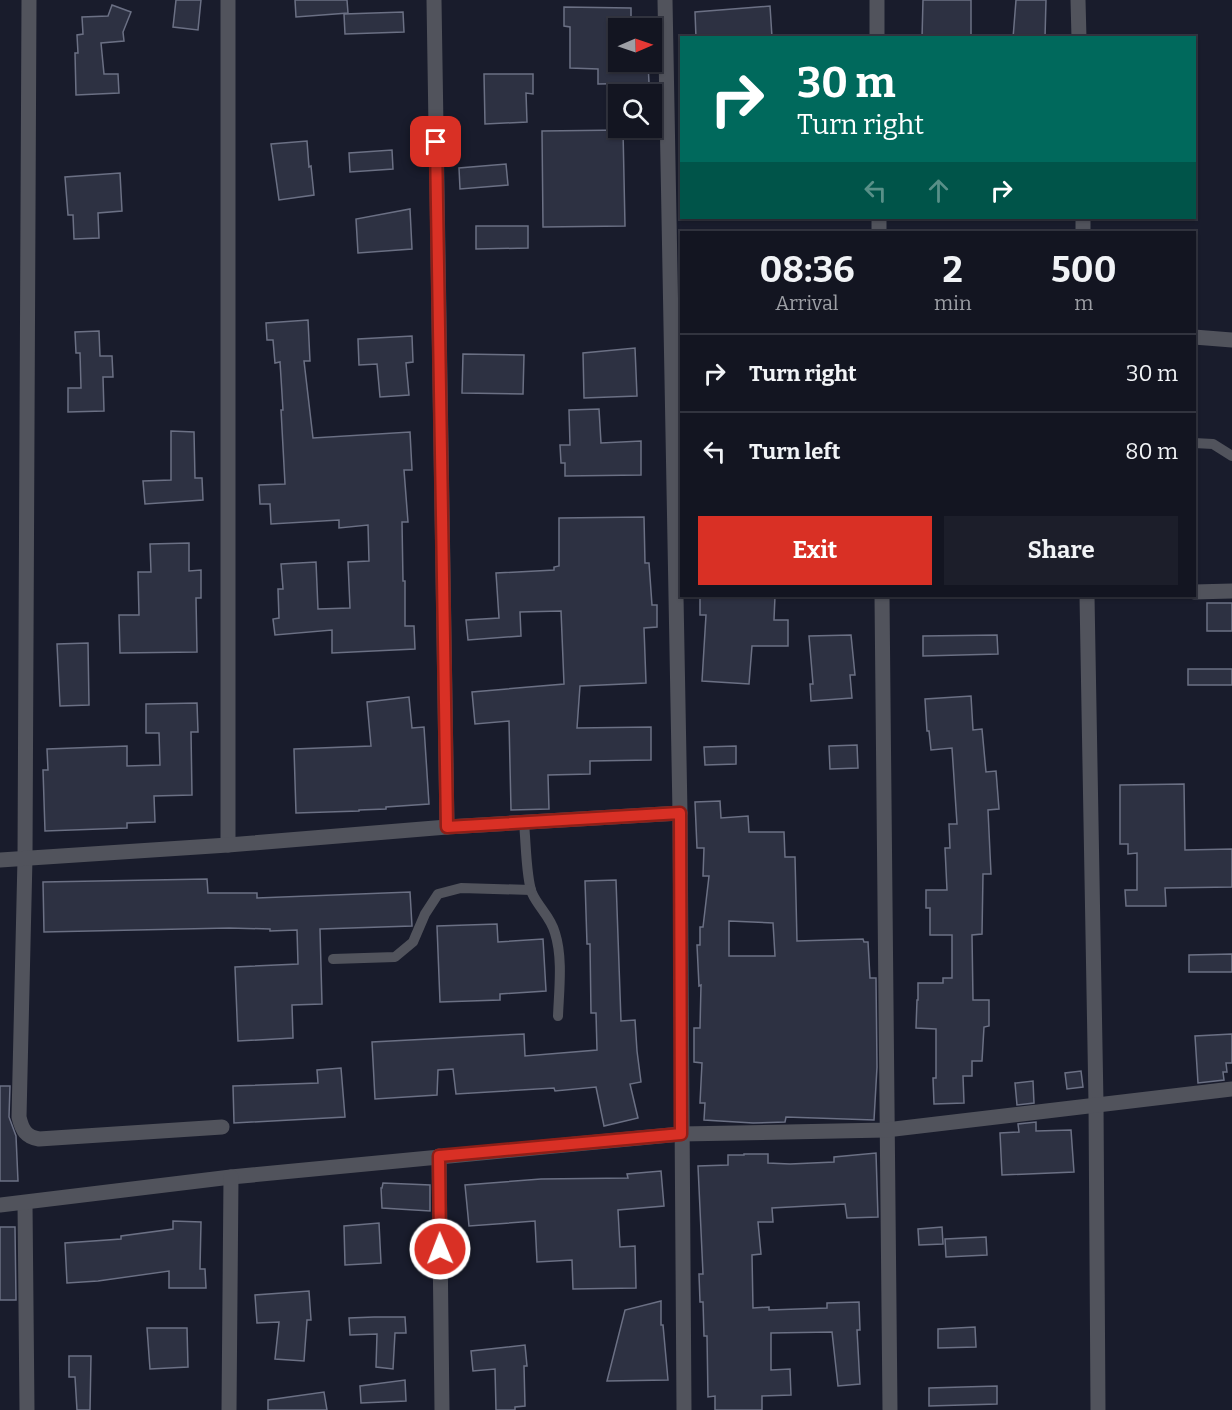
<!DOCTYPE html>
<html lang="en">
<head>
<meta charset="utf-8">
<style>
	:root { --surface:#131521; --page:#1c1e2a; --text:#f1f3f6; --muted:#9d9fa5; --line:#32343f; --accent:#d93025 }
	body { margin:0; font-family:Bitter,serif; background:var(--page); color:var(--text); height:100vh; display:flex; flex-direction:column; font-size:22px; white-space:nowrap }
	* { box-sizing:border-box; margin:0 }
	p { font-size:20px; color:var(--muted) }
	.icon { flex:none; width:33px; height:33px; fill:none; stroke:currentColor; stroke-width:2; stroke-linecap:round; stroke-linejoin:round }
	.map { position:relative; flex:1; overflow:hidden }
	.panel { position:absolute; left:680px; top:231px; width:516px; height:366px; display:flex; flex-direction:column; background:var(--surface); border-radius:0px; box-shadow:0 2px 4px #0004,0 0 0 2px var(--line) }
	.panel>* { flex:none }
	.guide { position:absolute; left:680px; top:36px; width:516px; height:183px; border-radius:0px; box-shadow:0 2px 4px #0004,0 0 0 2px var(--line); background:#00695c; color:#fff; overflow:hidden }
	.needle { width:39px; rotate:88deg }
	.controls { position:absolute; left:608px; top:18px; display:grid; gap:12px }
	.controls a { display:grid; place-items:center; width:54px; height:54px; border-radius:0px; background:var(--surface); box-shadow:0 2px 4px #0004,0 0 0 2px var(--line); font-size:30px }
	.pin { position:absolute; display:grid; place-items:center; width:51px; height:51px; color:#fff; margin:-26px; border-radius:12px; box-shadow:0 3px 9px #0006 }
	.me { position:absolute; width:66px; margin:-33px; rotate:359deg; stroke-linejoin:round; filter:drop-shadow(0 0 4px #0008) }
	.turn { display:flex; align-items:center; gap:21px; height:126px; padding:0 18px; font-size:27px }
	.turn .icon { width:78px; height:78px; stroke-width:2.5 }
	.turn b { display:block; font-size:42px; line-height:51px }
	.lanes { display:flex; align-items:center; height:57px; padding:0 18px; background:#0003; justify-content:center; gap:30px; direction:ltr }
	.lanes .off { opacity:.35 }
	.eta { display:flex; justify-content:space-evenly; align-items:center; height:102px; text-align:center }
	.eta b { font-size:36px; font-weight:700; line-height:42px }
	.primary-button { display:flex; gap:12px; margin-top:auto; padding:12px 18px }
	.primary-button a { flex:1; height:69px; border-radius:0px; background:var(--accent); color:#fff; font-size:24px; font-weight:700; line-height:69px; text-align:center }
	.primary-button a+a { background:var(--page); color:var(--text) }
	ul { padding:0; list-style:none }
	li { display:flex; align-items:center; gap:18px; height:78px; padding:0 18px; border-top:2px solid var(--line) }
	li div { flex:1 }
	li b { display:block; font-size:22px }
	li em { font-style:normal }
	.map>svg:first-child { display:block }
</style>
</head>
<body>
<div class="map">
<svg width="1232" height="1410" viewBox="0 0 1232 1410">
	<rect width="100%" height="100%" fill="#191c2c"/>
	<g fill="#2d3142" stroke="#6b7084" stroke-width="1.5" fill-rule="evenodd">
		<polygon points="176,0 201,0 198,30 173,27"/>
		<polygon points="295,0 347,0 348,13 296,17"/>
		<polygon points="923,0 971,0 971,38 922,38"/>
		<polygon points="1016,0 1046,0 1045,38 1013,38"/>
		<polygon points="112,5 131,12 123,32 124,41 101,43 104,74 118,74 119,93 76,95 75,53 78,53 77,35 83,34 82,17 108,16"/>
		<polygon points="770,6 772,37 696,38 695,12"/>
		<polygon points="564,7 631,8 631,28 618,28 618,62 648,62 649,83 598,84 598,69 570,68 570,27 564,26"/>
		<polygon points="403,12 404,32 345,34 344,14"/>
		<polygon points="484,74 533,74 533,94 526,93 527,122 485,124"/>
		<polygon points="623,130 625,226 543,227 542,131"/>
		<polygon points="307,141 309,167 311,166 314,195 279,200 271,144"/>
		<polygon points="392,150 393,169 350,172 349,153"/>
		<polygon points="506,164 508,185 460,189 459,168"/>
		<polygon points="120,173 122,211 98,213 99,238 74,239 73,215 68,215 65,177"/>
		<polygon points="410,209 412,249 358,253 356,219"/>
		<polygon points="476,226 528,226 528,248 476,249"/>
		<polygon points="308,320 310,361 304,361 313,438 410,432 412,470 404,470 408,522 402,522 403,581 405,581 405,626 414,626 415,649 332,653 332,630 275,635 273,619 279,618 278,589 283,589 281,564 316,562 318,609 350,608 348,562 369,561 368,525 339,528 339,520 271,524 270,504 260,504 259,485 285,484 281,410 283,410 280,362 275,363 273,340 267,340 266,323"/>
		<polygon points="99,331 100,356 112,356 113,377 103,377 104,411 68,412 68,388 81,388 80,353 76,353 75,332"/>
		<polygon points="412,336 413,362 406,363 409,395 380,397 377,364 359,365 358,339"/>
		<polygon points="635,348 637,396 584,398 583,353"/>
		<polygon points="463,354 524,355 523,394 462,393"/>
		<polygon points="599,409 601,443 641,441 641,475 565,476 565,463 561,463 560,445 570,445 569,410"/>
		<polygon points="171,431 194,432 195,478 202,478 203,500 145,504 143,481 171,480"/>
		<polygon points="644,517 645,563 649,563 652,605 657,605 657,627 644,628 646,683 580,686 577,728 651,727 651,760 590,761 590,774 548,775 549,809 511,810 509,721 475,724 472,692 564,684 561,611 520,612 521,636 468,640 466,620 499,618 496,573 554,570 554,567 559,566 559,518"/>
		<polygon points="189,543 189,571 201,570 201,598 196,598 197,652 120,653 119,615 139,615 138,572 151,572 150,544"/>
		<polygon points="700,596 775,596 774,620 788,620 788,646 752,646 749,684 702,681 706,615 700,615"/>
		<rect x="1207" y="603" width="25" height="28"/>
		<polygon points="851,635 855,675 850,675 852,698 811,701 810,684 813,684 809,636"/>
		<polygon points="997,635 998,654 923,656 923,636"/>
		<polygon points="88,643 89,705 60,706 57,644"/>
		<rect x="1188" y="669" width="44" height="16"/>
		<polygon points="971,696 973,730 982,729 986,772 996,771 999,809 988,810 991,874 983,874 982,934 972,935 973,1000 989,1000 989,1026 984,1027 982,1061 972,1061 972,1076 963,1076 964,1103 934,1104 933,1078 936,1078 936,1029 916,1028 917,1000 918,1000 918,983 943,983 943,978 952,978 952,935 930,935 930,908 926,908 926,890 947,890 945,848 950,848 949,824 957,824 952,748 931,750 929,731 927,731 925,699"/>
		<polygon points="409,697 412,728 424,727 429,804 386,807 386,809 359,810 359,811 296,813 294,749 371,746 367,702"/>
		<polygon points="197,703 198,732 191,732 192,795 154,796 155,822 127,823 127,828 45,831 43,770 48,770 47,749 127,746 127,766 160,765 159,733 146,733 146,704"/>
		<polygon points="857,745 858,768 830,769 829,746"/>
		<polygon points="736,746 736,764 705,765 704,747"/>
		<polygon points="1184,784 1185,850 1232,849 1232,887 1165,888 1166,906 1126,906 1125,890 1137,890 1137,853 1128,854 1128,844 1120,844 1120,785"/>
		<path d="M720,801L721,818L748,816L749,832H784L785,857H795L797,941L863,939L864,942H868L870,978H876L877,1067L874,1120L786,1117L785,1122L753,1123L704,1120L705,1103H700L702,1063L694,1062V1028H700L701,985L699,986L697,945H700V927H703L709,876H703L704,848H697L695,802ZM729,921L773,923L775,956H729Z"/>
		<polygon points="207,879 208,893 257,893 257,898 410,892 412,926 320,929 322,1004 292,1005 293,1038 238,1041 235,967 298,964 297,930 270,931 270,929 229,928 44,932 43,882"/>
		<polygon points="616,880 621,1021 635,1020 637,1051 641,1082 630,1084 638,1118 604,1126 596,1087 555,1091 554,1088 456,1094 453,1069 438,1070 437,1095 375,1099 372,1042 524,1034 525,1056 597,1050 596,1013 591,1013 590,944 587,944 585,881"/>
		<polygon points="497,924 498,942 543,939 546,991 500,994 500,1000 440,1002 437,926"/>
		<polygon points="1232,954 1232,972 1189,972 1189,955"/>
		<polygon points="1232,1034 1232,1063 1226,1063 1227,1072 1223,1072 1224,1080 1198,1083 1195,1036"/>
		<polygon points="341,1068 345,1117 234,1123 233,1086 318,1083 317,1070"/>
		<polygon points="1081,1071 1083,1087 1067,1089 1065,1073"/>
		<polygon points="1033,1081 1034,1103 1017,1105 1015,1083"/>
		<polygon points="0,1086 10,1086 9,1117 16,1136 18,1181 0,1181"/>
		<polygon points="1036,1122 1036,1131 1071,1130 1074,1172 1002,1175 1000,1133 1019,1132 1018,1124"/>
		<polygon points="876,1153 878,1217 847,1218 845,1204 772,1208 773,1222 758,1222 761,1254 752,1255 753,1308 769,1307 769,1310 827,1308 827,1303 859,1302 860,1330 857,1330 860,1384 838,1386 832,1332 771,1333 771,1370 790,1369 791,1395 762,1396 762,1410 715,1410 715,1396 708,1397 707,1336 704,1336 703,1302 700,1302 699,1274 703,1274 698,1166 728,1165 728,1155 744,1155 744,1154 768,1154 768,1163 790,1164 834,1162 834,1157"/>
		<polygon points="661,1171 664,1206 618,1210 620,1247 635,1246 636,1288 573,1289 572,1260 537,1262 535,1221 469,1226 465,1185 541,1179 628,1178 627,1174"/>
		<polygon points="383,1183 430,1185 430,1211 382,1208 381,1188 382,1188"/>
		<polygon points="173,1221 201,1222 200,1269 205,1269 206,1288 169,1288 169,1271 98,1281 67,1283 65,1243 121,1239 121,1236 173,1229"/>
		<polygon points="379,1223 381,1263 345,1265 344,1226"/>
		<polygon points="0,1227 15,1227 16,1300 0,1300"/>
		<polygon points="942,1227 943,1244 919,1245 918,1229"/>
		<polygon points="986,1237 987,1255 946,1257 945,1239"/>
		<polygon points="309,1291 311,1320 307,1320 304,1361 275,1359 279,1322 257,1323 255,1295"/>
		<polygon points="661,1301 661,1325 663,1325 668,1380 607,1381 625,1310"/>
		<polygon points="374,1317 405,1317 406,1333 395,1333 393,1369 376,1367 377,1334 350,1335 349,1318"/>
		<polygon points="975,1327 976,1347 938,1348 938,1329"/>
		<polygon points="147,1328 187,1328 188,1367 150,1369"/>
		<polygon points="525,1345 527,1366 524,1366 525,1406 515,1407 515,1410 496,1410 495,1369 473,1371 471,1351"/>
		<polygon points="69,1356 91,1356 90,1410 77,1410 75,1377 69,1377"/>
		<polygon points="405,1380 406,1401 361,1403 360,1386"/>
		<polygon points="997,1386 997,1404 929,1406 929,1388"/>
		<polygon points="324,1392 327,1410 268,1410 268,1400"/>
	</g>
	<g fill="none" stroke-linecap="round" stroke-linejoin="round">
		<g stroke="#51535c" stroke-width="10">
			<polyline points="1194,443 1213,444 1232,456"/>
			<path d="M524,824C526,841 526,878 532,893C538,907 551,917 555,933C563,958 559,990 558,1016"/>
			<polyline points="333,959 395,957 413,942 425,914 438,894 461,888 531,890"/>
		</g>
		<polyline stroke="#51535c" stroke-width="15" points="1194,337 1232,340"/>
		<g stroke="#51535c" stroke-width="15">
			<path d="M29,0L25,858L19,1117C22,1130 26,1137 39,1139L222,1127"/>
			<polyline points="228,0 228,845"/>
			<polyline points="434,0 447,827"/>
			<polyline points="877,0 877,38"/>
			<polyline points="1078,0 1079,38"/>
			<polyline points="879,218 879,232"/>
			<polyline points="1083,218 1083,232"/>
			<polyline points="1194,592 1232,591"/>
			<polyline points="882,596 890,1410"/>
			<polyline points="1087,596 1096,1103 1098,1410"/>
			<polyline points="0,860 228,845 447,827 680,813"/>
			<polyline points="439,1156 442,1410"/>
			<polyline points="25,1203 27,1410"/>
			<polyline points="0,1205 231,1177 681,1134 886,1130 1232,1089"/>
			<polyline points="229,1410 231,1177"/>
		</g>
		<polyline stroke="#51535c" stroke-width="15" points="665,0 680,813 684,1410"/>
	</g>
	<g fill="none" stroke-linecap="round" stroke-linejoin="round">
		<defs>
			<polyline id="route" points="436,142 447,827 680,813 681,1134 439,1156 440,1249"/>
		</defs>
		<use href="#route" stroke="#8d1f18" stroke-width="15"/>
		<use href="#route" stroke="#d93025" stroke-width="10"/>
	</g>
</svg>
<div class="controls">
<a><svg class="needle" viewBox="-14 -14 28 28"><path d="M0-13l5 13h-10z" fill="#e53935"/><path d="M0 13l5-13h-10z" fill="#9d9fa5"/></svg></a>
<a><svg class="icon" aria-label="search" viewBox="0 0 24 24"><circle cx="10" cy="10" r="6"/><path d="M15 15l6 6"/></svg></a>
</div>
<div class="pin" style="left:436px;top:142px;background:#d93025"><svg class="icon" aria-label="arrive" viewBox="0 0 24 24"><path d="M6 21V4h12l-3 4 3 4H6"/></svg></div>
<svg class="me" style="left:440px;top:1249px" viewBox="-20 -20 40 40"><circle r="17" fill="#d93025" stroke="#fff" stroke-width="3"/><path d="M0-11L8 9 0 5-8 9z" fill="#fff"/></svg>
<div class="guide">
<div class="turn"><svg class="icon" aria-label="right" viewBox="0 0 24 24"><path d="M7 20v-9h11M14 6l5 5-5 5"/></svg><div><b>30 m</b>Turn right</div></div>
<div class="lanes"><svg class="icon off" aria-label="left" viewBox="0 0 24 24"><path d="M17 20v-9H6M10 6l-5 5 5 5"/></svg><svg class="icon off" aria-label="ahead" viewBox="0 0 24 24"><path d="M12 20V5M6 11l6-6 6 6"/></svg><svg class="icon" aria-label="right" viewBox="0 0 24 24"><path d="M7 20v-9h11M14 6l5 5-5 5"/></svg></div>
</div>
<section class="panel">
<div class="eta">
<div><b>08:36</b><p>Arrival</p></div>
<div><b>2</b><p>min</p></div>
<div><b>500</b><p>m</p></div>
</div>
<ul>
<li><svg class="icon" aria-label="right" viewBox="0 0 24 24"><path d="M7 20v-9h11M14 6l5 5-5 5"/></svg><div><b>Turn right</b></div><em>30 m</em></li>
<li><svg class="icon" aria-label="left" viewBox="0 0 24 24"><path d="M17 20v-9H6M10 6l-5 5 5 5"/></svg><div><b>Turn left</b></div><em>80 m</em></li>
</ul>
<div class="primary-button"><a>Exit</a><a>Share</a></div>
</section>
</div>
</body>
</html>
